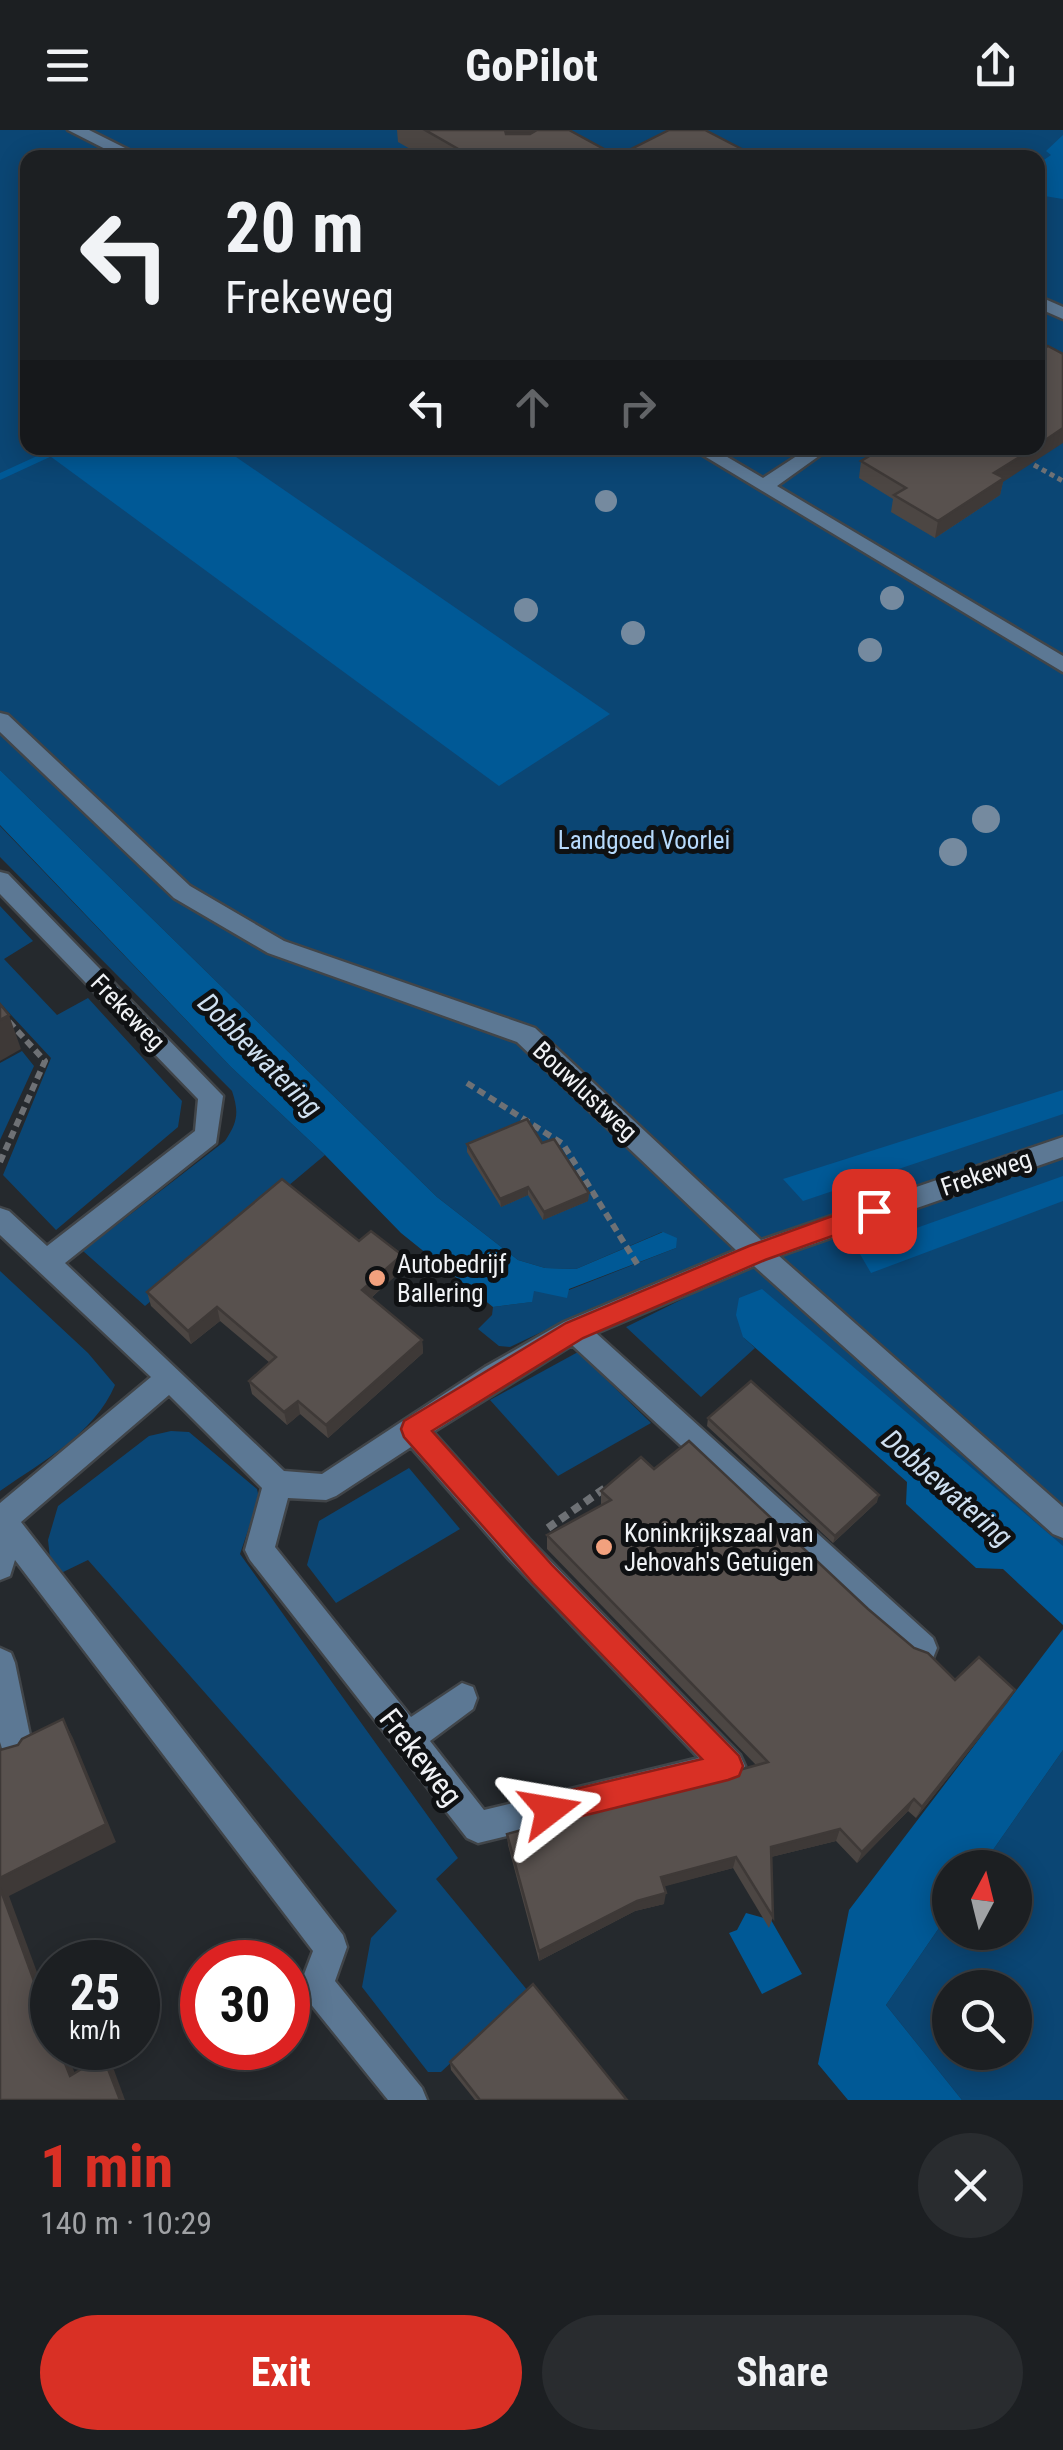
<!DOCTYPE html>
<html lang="en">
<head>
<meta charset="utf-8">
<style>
	:root { --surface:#1c1f22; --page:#292c2f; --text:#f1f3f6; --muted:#a0a2a5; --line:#3a3d40; --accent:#d93025 }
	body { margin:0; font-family:"Roboto Condensed",sans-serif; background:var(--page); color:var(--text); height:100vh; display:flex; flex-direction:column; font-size:38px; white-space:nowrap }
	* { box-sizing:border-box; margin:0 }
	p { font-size:32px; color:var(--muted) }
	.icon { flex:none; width:55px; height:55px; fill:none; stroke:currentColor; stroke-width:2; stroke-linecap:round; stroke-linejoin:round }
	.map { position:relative; height:1970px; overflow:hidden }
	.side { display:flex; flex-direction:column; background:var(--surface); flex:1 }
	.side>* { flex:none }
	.top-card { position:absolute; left:20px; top:20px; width:1025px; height:305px; border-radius:20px; box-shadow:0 5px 25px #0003,0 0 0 2px var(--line); background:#1c1f22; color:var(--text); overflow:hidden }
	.needle { width:65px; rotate:7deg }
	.tools { position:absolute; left:932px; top:1720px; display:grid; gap:20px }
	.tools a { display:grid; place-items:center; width:100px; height:100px; border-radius:50%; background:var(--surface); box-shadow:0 5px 25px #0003,0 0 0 2px var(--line); font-size:50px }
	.speed { position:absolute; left:30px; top:1810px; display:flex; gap:20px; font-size:50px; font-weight:700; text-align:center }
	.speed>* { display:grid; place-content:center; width:130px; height:130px; border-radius:50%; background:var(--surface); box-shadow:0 5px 25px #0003,0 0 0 2px var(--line); line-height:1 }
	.speed small { font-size:25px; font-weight:400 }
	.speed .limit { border:15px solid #d22; background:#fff; color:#111 }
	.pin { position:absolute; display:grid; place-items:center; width:85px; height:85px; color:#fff; margin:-42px; border-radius:20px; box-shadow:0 5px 15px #0006 }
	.me { position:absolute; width:110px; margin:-55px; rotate:76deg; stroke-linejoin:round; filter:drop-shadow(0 0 8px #0008) }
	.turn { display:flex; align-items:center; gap:35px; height:210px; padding:0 40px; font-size:45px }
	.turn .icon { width:130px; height:130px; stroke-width:2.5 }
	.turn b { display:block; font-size:70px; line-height:85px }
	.lanes { display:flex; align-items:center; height:95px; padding:0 40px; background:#0003; justify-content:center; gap:50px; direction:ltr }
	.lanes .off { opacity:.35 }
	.round { display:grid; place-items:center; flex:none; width:105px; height:105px; border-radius:52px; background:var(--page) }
	.overview { display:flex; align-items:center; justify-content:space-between; height:170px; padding:0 40px }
	h1 { font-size:60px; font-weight:700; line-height:75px; color:var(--accent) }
	.action { display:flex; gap:20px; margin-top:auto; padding:20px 40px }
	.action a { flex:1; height:115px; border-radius:60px; background:var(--accent); color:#fff; font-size:40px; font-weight:700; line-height:115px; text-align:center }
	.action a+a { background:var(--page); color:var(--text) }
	header { display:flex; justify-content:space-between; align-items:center; height:130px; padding:0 40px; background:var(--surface); font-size:45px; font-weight:700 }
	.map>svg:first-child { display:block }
</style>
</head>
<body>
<header><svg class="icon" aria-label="menu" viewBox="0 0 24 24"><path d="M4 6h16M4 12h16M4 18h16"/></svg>GoPilot<svg class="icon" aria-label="share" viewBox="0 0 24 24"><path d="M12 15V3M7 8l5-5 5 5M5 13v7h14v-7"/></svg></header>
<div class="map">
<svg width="1063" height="1970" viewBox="0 0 1063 1970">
	<rect width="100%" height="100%" fill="#25292d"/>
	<g fill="#0b4674" fill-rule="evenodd">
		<path d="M0,0H1063V1422L743,1207L755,1218L701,1267L626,1197L717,1152L702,1139L592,1178L510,1217L499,1216L478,1199L492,1185L493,1177L531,1172L533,1161L569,1160L676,1118L662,1102L576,1139L545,1138L518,1130L437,1067L0,640ZM28,28H1038V318H28Z"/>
		<path d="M0,696L231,937L325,1025L145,1176L83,1121L225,1011C238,992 239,982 232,961L0,727Z"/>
		<polygon points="0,776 33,811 4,829 57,885 88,868 182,971 178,997 56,1100 3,1045 51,928 0,873"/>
		<polygon points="22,921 34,936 0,1010 0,933"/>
		<path d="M0,1141L88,1223L115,1255C94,1304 43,1331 0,1361Z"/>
		<polygon points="578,1222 651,1293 558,1346 490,1270"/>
		<polygon points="171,1301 189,1302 257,1359 259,1368 240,1424 458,1728 436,1749 528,1861 441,1942 428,1942 362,1857 371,1808 397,1781 88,1430 59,1444 50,1428 48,1410 58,1376 149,1306"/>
		<polygon points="409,1338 460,1399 336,1473 307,1435 319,1391"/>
		<path d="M1063,1620V1970H962L886,1875L950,1782V1802H1015V1738L981,1737ZM950,1858H1015V1922H950Z"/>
	</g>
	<g fill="#005996">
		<polygon points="1063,5 1063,69 1038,65 1038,34 1051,25 1046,21"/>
		<polygon points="39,318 223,318 610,584 499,656"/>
		<polygon points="0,640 437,1067 518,1130 545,1138 576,1139 663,1102 677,1108 676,1118 569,1159 567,1168 534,1161 532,1172 493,1177 401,1103 325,1025 231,937 0,695"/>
		<polygon points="1063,960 1063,984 803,1071 783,1049"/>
		<polygon points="1063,1046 1063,1071 871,1143 857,1119"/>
		<polygon points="762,1159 1063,1416 1063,1495 1003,1439 976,1438 906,1374 907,1352 743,1207 736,1185 739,1168"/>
		<polygon points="1063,1499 1063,1620 981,1737 950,1738 950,1782 886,1875 962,1970 848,1970 818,1934 849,1780"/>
		<polygon points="746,1783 771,1790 802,1844 762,1864 729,1803 737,1800"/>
	</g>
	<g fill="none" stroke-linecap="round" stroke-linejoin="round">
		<polygon fill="#005996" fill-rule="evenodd" points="48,321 54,324 52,326 0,350 0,343"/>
		<defs>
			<g id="minor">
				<polygon points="68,0 89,0 145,28 123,28"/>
				<polygon points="1038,166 1063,177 1063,189 1038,178"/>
				<polygon points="691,318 712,318 763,348 809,318 830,318 777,356 1063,526 1063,542"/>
				<path d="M0,583L8,585L190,756L284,811L535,898L761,1110L1063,1007V1027L779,1126L1063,1377V1408L1053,1404L754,1136L596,1203L933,1508L937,1518L933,1528L922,1532L911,1528L572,1215L433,1302L529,1409L740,1625L745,1636L740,1647L729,1652L478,1713L467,1708L250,1430L245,1420L262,1358L169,1265L21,1392L343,1805L347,1817L335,1851L422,1958L427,1970H388L305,1867L300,1855L313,1821L15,1430L10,1446L0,1450V1373L151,1247L0,1105V1078L9,1081L47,1116L195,1001L198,969L0,764V742L8,744L223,966L216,1013L65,1133L284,1341L322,1344L485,1237L564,1192L736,1120L517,912L268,823L174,768L0,602ZM411,1317L509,1429L699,1628L484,1680L430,1611L473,1579L477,1568L473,1557L462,1553L411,1587L275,1417L288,1368L326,1370L336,1366Z"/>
				<polygon points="0,1518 11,1523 15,1533 33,1620 28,1631 17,1635 6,1631 0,1612"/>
			</g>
		</defs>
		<use href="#minor" stroke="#414549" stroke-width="5"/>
		<polyline stroke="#6e7175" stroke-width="5" stroke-dasharray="5 4" stroke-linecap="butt" points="1034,335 1063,351"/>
		<g stroke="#6e7175" stroke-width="6" stroke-dasharray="8 5" stroke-linecap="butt">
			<polyline points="0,882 45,931 0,1032"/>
			<polyline points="467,953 563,1014 639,1137"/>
		</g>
		<polyline stroke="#6e7175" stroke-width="8" stroke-dasharray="9 6" stroke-linecap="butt" points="548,1398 608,1356"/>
		<use href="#minor" fill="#5c7894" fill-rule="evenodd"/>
	</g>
	<g fill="#758a9f">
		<circle cx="606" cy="371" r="11"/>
		<circle cx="892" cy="468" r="12"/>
		<circle cx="526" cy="480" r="12"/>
		<circle cx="633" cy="503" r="12"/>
		<circle cx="870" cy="520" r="12"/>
		<circle cx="986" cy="689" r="14"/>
		<circle cx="953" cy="722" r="14"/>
	</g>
	<g fill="#4c4643">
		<polygon points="397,0 534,0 534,2 617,26 759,28 426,28 398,12"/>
		<polygon points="861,331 1003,352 1000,365 935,408 891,382 893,369 859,348"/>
		<polygon points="542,1013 589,1063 588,1071 543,1090 528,1065 501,1077 467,1022 467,1014"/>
		<polygon points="359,1111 403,1139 371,1168 422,1210 423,1223 328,1308 300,1284 287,1295 252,1264 249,1251 270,1233 220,1191 191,1214 151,1176 147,1162"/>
		<polygon points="708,1288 877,1372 833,1413 707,1296"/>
		<polygon points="654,1339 868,1479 914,1518 955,1550 1008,1572 916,1688 908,1681 857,1733 836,1711 771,1727 773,1787 769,1798 733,1738 664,1756 664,1774 635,1781 539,1831 508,1715 507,1704 756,1635 547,1419 547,1405 601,1376 601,1361"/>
		<polygon points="450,1932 627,1970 475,1970 451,1940"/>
	</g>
	<g fill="#3e3937">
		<polygon points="504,0 534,0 534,9 504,25"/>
		<polygon points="1063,298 1063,313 1003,352 1000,365 935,408 938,391 994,343 1034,318 1038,318 1038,315"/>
		<polygon points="9,885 21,919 0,931 0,890"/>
		<polygon points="528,1057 528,1065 501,1077 500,1069"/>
		<polygon points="589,1063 588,1071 543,1090 544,1082"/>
		<polygon points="402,1125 403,1139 364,1174 362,1160"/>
		<polygon points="217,1177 220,1191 191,1214 188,1201"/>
		<polygon points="422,1210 423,1223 328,1308 326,1295"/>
		<polygon points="298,1271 300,1284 287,1295 284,1282"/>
		<polygon points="879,1365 877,1372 833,1413 835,1406"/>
		<polygon points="1015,1560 1008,1572 916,1688 922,1677"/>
		<polygon points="63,1589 73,1608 116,1712 9,1766 52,1883 52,1900 0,1758 0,1748"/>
		<polygon points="914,1669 908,1681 857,1733 862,1722"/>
		<polygon points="840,1699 836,1711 767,1728 771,1717"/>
		<polygon points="736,1727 733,1738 659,1758 661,1747"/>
		<polygon points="666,1763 664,1774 635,1781 539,1831 539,1821 637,1771"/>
		<polygon points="59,1918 65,1918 81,1959 70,1946"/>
		<polygon points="103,1926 114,1940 125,1970 120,1970"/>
	</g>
	<g fill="#58514e" stroke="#3e3937" stroke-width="2.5">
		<polygon points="425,0 505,0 506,4 530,4 537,0 569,0 617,26 669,0 705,0 759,28 474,28"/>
		<polygon points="1048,216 1063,224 1063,298 1038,315 1038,222"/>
		<polygon points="883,318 1034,318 994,343 1004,348 938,391 894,365 906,358 861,331"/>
		<polygon points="0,874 9,885 0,890"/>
		<polygon points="527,989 542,1013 554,1009 589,1063 544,1082 528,1057 500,1069 467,1014"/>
		<polygon points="282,1049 359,1111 371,1101 402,1125 362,1160 422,1210 326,1295 298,1271 284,1282 249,1251 276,1227 217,1177 188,1201 147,1162"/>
		<polygon points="751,1251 879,1365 835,1406 708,1288"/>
		<polygon points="689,1311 868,1479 914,1518 928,1523 955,1550 979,1527 1015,1560 922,1677 914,1669 862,1722 840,1699 771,1717 773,1787 736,1727 661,1747 666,1763 637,1771 539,1821 507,1704 768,1632 547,1405 611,1370 601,1361 641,1327 654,1339"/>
		<polygon points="63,1589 106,1694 0,1748 0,1620 18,1615 22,1609"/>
		<polygon points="0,1758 52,1900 52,1918 59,1918 70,1946 103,1926 120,1970 0,1970"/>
		<polygon points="533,1854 627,1970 480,1970 450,1932"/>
	</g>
	<polygon fill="#d93025" stroke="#8d1f18" stroke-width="2.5" points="874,1071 883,1074 886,1081 883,1088 765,1130 583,1208 432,1301 552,1435 739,1626 743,1636 739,1646 728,1650 550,1694 539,1690 535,1680 539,1670 550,1665 702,1629 533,1453 404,1307 401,1299 404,1291 566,1193 749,1116"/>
	<g fill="#f2a17e" stroke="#0f1113" stroke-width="4">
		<circle cx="377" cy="1148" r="10"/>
		<circle cx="604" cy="1417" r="10"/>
	</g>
	<g text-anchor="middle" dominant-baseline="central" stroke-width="10" stroke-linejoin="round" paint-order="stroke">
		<g font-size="25" fill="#b7dafc" stroke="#0f1113">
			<text x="644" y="710">Landgoed Voorlei</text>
		</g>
		<g font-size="25" fill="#f0f2f5" stroke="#0f1113">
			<text transform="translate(128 882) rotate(46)">Frekeweg</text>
			<text transform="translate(585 961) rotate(43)">Bouwlustweg</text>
			<text transform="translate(986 1043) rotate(-19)">Frekeweg</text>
		</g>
		<g font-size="25" fill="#f0f2f5" stroke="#0f1113" text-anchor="start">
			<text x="397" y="1134">Autobedrijf<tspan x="397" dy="29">Ballering</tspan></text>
			<text x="624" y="1403">Koninkrijkszaal van<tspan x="624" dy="29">Jehovah's Getuigen</tspan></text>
		</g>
		<g font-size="28" font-style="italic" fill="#cfe0f1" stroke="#0f1113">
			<text transform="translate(260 925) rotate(45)">Dobbewatering</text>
			<text transform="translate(947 1358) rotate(41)">Dobbewatering</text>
		</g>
		<g font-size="30" fill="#f0f2f5" stroke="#0f1113">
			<text transform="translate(421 1627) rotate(52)">Frekeweg</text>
		</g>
	</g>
</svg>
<div class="tools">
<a><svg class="needle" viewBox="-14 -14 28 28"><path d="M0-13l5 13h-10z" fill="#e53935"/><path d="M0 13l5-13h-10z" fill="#a0a2a5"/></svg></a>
<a><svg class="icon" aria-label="search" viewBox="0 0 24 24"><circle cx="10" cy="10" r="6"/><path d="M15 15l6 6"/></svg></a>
</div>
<div class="speed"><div>25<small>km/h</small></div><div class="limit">30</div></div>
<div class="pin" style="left:874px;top:1081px;background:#d93025"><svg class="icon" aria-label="arrive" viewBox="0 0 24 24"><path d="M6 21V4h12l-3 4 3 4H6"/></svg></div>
<svg class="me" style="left:550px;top:1680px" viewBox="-20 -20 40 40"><path d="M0-17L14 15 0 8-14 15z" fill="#d93025" stroke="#fff" stroke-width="4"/></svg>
<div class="top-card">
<div class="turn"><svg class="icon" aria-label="left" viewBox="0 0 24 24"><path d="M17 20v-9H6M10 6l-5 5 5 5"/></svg><div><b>20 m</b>Frekeweg</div></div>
<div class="lanes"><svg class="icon" aria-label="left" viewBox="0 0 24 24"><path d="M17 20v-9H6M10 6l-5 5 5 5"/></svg><svg class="icon off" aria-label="ahead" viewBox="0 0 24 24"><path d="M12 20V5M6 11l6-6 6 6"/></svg><svg class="icon off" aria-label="right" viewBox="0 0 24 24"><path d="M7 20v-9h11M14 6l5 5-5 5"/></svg></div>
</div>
</div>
<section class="side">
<div class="overview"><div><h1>1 min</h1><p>140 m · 10:29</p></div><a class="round"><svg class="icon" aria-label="close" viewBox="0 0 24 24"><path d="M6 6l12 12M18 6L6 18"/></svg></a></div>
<div class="action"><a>Exit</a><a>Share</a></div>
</section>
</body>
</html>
